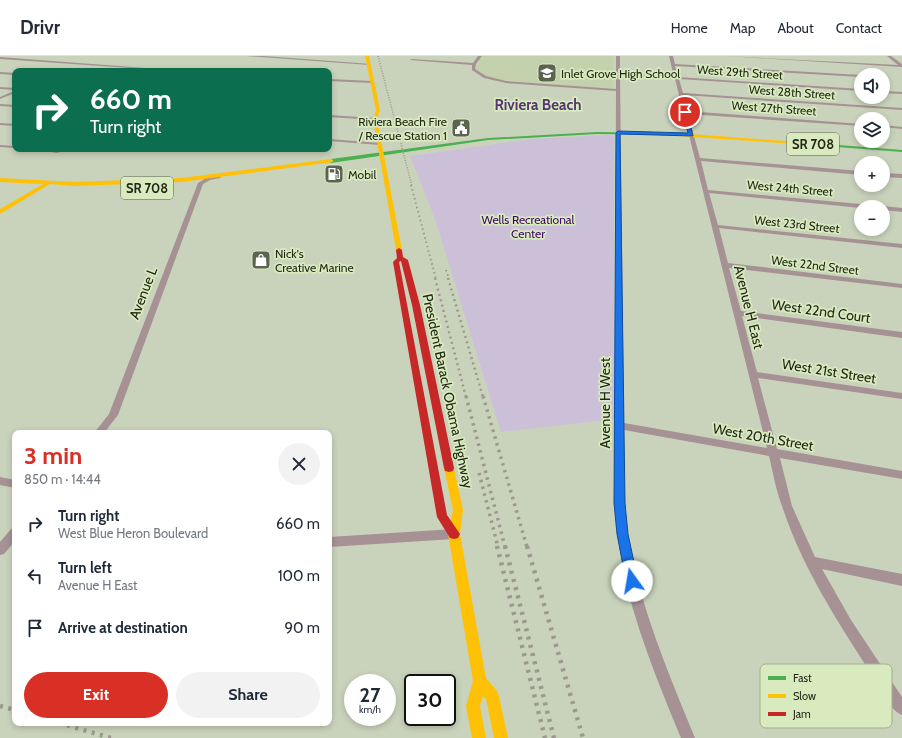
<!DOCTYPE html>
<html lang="en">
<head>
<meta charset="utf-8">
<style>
	:root { --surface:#fff; --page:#f2f2f3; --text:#1f2937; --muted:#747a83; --line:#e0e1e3; --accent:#d93025 }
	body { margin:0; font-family:Cabin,sans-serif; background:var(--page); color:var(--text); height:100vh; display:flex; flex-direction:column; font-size:15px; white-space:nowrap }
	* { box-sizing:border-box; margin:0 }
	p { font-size:13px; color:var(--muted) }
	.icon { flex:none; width:22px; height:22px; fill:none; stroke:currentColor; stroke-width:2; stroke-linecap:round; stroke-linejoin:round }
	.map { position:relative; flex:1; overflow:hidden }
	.drawer { position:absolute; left:12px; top:374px; width:320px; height:296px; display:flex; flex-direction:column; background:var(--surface); border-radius:8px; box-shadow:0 2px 6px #0003 }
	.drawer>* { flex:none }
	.hud { position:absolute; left:12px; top:12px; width:320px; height:84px; border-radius:8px; box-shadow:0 2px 6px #0003; background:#0b6e4f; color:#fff; overflow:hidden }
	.tools { position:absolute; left:854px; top:12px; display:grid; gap:8px }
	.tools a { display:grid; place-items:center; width:36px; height:36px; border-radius:50%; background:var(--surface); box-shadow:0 2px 6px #0003; font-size:20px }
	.speed { position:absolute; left:344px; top:618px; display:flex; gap:8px; font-size:20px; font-weight:700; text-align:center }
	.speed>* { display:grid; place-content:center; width:52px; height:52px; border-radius:50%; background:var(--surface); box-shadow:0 2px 6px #0003; line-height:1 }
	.speed small { font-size:10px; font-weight:400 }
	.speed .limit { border:2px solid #111; border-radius:6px; background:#fff; color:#111 }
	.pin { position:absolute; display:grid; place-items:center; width:34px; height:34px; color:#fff; margin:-17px; border:2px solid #fff; border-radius:50%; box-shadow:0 1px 4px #0007 }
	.me { position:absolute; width:44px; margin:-22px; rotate:347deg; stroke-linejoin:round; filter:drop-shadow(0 0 3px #0008) }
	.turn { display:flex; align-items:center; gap:14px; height:84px; padding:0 12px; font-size:18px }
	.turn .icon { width:52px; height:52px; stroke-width:2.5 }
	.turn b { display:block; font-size:28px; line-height:34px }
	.round { display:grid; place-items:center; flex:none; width:42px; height:42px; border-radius:21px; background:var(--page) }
	.summary { display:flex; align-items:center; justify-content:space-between; height:68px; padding:0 12px }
	h1 { font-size:24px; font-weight:700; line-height:30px; color:var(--accent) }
	.primary-button { display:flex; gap:8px; margin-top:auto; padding:8px 12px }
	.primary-button a { flex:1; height:46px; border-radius:24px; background:var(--accent); color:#fff; font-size:16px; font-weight:700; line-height:46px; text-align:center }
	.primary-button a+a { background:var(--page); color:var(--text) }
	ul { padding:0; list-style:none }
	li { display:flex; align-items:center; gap:12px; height:52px; padding:0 12px }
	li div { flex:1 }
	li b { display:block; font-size:15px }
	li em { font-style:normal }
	header { display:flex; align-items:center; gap:24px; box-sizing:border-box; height:56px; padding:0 20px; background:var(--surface); border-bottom:1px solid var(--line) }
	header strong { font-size:19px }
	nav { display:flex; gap:22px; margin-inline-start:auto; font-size:14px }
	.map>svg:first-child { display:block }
</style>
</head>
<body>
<header>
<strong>Drivr</strong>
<nav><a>Home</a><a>Map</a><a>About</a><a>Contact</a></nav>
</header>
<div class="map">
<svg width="902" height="682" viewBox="0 0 902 682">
	<rect width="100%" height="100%" fill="#c9d3bb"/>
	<polygon fill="#c3d2ac" points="482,0 613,0 613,33 499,24 483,19 475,13"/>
	<polygon fill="#ccc0d9" points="608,79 614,81 614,363 501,376 435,163 410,100 531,83"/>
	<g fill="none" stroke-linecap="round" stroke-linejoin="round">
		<g fill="#a69294" fill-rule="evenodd">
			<polygon points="246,0 264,0 371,8 369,9"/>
			<path d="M478,0H482L476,8L475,13L486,20L506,25L616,33V0H620V17L674,21L669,0H673L675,8L861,19V21L675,10L678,21L861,33V35L679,23L683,37L902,52V54L683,39L687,55L861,68V70L688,58L700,102L861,115V119L701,105L708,134L871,149L874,151L861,152L709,137L718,169L902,188V192L719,172L728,207L902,228V232L729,212L741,255L902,276V282L742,260L757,316L902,337V343L758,322L777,393L902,415V423L780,402L792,450L815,501L902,518V530L822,513L851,564L902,641V659C889,654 877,628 870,616C836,563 801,509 782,450C776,434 773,417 769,400L624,374C624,399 622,423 624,447C631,530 664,606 695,682H681C661,634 641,585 628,535C621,506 617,477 614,447L616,35L506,27L484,22L472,14V9L410,4L412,3L473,7ZM620,19L675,23L767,392L624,367Z"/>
			<polygon points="725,0 898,9 887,0 891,0 902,8 902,11"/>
			<polygon points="0,1 171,14 173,15 0,3"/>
			<polygon points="0,16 15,17 15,19 0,18"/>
			<polygon points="329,23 372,25 374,26 372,27 329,25"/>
			<polygon points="0,31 15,32 15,34 0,33"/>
			<polygon points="14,35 15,35 15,37 0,43 0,41"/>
			<polygon points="883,35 902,36 902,38 883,37"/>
			<polygon points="0,48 15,49 15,51 0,50"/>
			<polygon points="329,59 375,62 377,63 375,64 329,61"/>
			<polygon points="0,67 15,68 15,70 0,69"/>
			<polygon points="883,69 902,71 902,73 883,71"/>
			<polygon points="329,83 380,87 382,88 380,89 329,85"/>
			<polygon points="0,89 15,90 15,92 0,91"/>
			<polygon points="31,93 57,95 71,93 57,97"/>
			<polygon points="883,117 902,118 902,122 883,121"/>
			<polygon points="218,119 221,121 220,122 210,124 203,128 118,359 104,377 94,377 109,358 198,127 206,122"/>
			<polygon points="883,150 902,152 902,156 883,154 883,151 881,151"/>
			<polygon points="0,421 15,424 15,432 0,429"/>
			<polygon points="15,472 15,485 4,498 0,499 0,486 11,473"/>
			<polygon points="454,473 458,474 460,478 458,482 454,483 329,491 329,481"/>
		</g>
		<g fill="#4caf50" fill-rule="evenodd">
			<polygon points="597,76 662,77 664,78 662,79 597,78 488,84 331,107 328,105 331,103 488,82"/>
			<polygon points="826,88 902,94 902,96 824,90 824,88"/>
		</g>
		<g fill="#ffc107" fill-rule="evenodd">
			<polygon points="365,0 369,0 380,54 377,63 402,194 399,196 396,194 373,63 376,54"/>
			<polygon points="660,77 691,78 826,88 828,89 826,90 662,79 660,79"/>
			<polygon points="331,103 333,104 333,106 181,126 75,130 50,128 0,158 0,153 43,128 0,126 0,122 75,126 181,122"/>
			<polygon points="449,408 453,409 454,412 463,454 460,478 486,622 497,635 499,640 508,682 494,682 486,643 483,640 480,650 486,682 472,682 466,650 473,625 448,478 453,454 444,412 445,409"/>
		</g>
		<polygon fill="#c62828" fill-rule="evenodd" points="399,192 402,194 403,201 408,204 420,249 454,412 453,415 449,416 445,415 444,412 412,249 401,205 399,206 447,459 460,478 458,482 454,483 450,482 437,461 393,206 397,202 396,194"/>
		<polyline stroke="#9d988f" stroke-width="1.5" stroke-dasharray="1 1.5" stroke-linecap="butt" points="378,0 412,130"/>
		<g stroke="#9d988f" stroke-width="2" stroke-dasharray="1.5 3" stroke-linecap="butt">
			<polyline points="411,129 436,223"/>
			<polyline points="446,214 449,223"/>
		</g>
		<g stroke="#9d988f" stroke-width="2.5" stroke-dasharray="2 3.5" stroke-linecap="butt">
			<polyline points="435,222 466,341"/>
			<polyline points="448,222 483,341"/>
		</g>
		<g stroke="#9d988f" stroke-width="3.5" stroke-dasharray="2.5 4.5" stroke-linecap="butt">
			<polyline points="466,340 505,491"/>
			<polyline points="483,340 527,491"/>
			<polyline points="479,417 498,491"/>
		</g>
		<g stroke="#9d988f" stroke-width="4.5" stroke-dasharray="3 5.5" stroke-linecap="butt">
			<polyline points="497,490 545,682"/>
			<polyline points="505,490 554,682"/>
			<polyline points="527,490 583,682"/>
			<polyline points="0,650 15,654"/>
			<polyline points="59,667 111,682"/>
		</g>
	</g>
	<polygon fill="#1a73e8" stroke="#114b97" points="685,55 687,56 693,80 620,78 625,447 628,478 638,525 636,529 632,531 627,529 626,525 617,478 614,447 616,77 618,75 688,77 683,56"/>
	<defs>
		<symbol id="school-square" viewBox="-11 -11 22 22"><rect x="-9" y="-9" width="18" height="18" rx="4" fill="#5c6451" stroke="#d8eabe"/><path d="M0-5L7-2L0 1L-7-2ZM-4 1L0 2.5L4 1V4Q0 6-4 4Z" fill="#fff"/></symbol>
		<symbol id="civic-square" viewBox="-11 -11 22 22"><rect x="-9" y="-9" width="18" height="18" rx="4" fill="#5c6451" stroke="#d8eabe"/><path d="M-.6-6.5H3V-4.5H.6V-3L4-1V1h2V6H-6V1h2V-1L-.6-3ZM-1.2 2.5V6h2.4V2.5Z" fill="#fff"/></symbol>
		<symbol id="fuel-square" viewBox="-11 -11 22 22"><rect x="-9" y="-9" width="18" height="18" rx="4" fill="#5c6451" stroke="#d8eabe"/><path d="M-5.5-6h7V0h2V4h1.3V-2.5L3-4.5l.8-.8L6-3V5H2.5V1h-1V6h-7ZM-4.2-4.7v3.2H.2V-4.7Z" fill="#fff"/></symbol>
		<symbol id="shop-square" viewBox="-11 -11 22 22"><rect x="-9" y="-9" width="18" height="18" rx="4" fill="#5c6451" stroke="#d8eabe"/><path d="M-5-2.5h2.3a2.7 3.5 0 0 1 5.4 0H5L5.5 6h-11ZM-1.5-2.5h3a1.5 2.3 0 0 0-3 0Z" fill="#fff"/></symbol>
	</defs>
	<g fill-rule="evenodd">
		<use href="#school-square" x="536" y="6" width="22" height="22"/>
		<use href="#civic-square" x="450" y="61" width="22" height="22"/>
		<use href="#fuel-square" x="323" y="107" width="22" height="22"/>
		<use href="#shop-square" x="250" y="193" width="22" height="22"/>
	</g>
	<g text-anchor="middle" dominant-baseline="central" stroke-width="3.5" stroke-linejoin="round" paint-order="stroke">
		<g font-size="12" fill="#222918" stroke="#d8eabe">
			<text transform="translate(740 16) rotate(4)">West 29th Street</text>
			<text transform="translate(792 36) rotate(4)">West 28th Street</text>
			<text transform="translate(774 52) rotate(4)">West 27th Street</text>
			<text transform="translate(790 132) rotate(5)">West 24th Street</text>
			<text transform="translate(797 168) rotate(6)">West 23rd Street</text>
			<text transform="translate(815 209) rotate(7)">West 22nd Street</text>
		</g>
		<g font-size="12" fill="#222918" stroke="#d8eabe" text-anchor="start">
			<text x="561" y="17">Inlet Grove High School</text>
			<text x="447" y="65" text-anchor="end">Riviera Beach Fire<tspan x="447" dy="14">/ Rescue Station 1</tspan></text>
			<text x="348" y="118">Mobil</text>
			<text x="275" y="197">Nick's<tspan x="275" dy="14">Creative Marine</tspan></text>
		</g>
		<g font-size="12" fill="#3e0662" stroke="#d8eabe">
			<text x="528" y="163">Wells Recreational<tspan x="528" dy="14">Center</tspan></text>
		</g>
		<g fill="#d8eabe" stroke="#59634a" stroke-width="1">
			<rect x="787" y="77" width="52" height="22" rx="3"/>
			<rect x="121" y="121" width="52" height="22" rx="3"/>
		</g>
		<g font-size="13" font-weight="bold" fill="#222918">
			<text x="813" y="88">SR 708</text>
			<text x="147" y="132">SR 708</text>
		</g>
		<g font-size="14" fill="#222918" stroke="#d8eabe">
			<text transform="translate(143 237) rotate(-69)">Avenue L</text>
			<text transform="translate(749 251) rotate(76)">Avenue H East</text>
			<text transform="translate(821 255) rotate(8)">West 22nd Court</text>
			<text transform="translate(829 315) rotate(9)">West 21st Street</text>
			<text transform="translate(448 335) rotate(78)">President Barack Obama Highway</text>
			<text transform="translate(605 347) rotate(-90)">Avenue H West</text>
			<text transform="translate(763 381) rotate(10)">West 20th Street</text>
		</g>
		<g font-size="15" font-weight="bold" fill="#543670" stroke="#d8eabe">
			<text x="538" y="49">Riviera Beach</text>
		</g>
	</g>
	<rect x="760" y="608" width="132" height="64" rx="6" fill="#d8eabe" stroke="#a1b08c" stroke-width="1"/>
	<rect x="768" y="620" width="18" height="4" fill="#4caf50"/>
	<rect x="768" y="638" width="18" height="4" fill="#ffc107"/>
	<rect x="768" y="656" width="18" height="4" fill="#c62828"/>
	<g font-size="11" fill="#222918">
		<text x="793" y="626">Fast</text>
		<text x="793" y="644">Slow</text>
		<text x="793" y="662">Jam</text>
	</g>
</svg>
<div class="tools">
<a><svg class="icon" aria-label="sound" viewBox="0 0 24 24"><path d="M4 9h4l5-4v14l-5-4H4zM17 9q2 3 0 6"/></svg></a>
<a><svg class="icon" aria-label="layers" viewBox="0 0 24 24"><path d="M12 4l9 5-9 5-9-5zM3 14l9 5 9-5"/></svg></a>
<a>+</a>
<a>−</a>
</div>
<div class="speed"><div>27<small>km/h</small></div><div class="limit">30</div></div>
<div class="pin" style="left:685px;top:56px;background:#d93025"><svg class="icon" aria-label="arrive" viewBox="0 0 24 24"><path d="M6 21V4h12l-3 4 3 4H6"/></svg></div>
<svg class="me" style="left:632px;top:525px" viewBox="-20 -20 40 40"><circle r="19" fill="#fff"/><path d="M0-13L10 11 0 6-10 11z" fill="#1a73e8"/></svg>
<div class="hud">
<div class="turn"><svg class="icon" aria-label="right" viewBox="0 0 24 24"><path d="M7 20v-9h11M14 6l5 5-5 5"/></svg><div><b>660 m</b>Turn right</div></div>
</div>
<section class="drawer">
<div class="summary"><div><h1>3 min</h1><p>850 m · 14:44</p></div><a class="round"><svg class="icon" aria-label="close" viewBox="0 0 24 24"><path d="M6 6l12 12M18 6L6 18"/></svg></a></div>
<ul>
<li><svg class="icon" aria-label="right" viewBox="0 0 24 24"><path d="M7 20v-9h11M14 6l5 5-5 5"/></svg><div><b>Turn right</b><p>West Blue Heron Boulevard</p></div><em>660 m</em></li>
<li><svg class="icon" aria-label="left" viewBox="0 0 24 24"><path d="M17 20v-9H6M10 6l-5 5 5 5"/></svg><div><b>Turn left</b><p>Avenue H East</p></div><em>100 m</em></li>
<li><svg class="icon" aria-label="arrive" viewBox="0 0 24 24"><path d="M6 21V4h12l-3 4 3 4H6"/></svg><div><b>Arrive at destination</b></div><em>90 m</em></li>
</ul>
<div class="primary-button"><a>Exit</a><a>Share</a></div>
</section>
</div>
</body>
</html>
